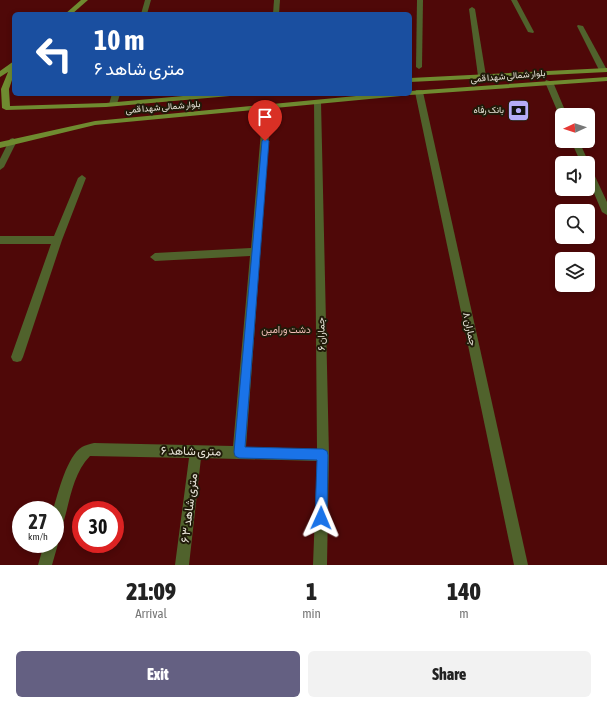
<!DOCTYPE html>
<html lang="en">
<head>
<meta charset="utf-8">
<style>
	:root { --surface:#fff; --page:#f2f2f2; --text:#222; --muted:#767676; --accent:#646082 }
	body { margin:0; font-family:"Asap Condensed",Vazirmatn,sans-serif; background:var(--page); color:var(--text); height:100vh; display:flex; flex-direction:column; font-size:15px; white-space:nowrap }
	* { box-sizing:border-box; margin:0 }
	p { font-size:13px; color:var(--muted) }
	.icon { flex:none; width:22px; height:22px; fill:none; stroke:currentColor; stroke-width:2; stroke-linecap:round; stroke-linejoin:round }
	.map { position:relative; height:565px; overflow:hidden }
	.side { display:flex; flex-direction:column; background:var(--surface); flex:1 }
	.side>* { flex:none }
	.guide { position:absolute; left:12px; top:12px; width:400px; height:84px; border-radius:6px; box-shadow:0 2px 6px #0003; background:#1a4fa0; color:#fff; overflow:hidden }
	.needle { width:26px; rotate:267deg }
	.tools { position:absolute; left:555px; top:108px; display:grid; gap:8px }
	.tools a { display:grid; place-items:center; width:40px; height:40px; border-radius:6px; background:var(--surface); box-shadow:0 2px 6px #0003; font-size:20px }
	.speed { position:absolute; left:12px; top:501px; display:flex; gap:8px; font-size:20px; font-weight:700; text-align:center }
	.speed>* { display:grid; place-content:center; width:52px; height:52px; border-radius:50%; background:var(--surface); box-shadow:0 2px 6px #0003; line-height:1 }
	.speed small { font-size:10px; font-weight:400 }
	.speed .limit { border:6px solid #d22; background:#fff; color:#111 }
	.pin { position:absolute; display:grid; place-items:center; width:34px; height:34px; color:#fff; margin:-41px -17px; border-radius:50% 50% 50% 0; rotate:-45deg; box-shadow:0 0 4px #0007 }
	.pin .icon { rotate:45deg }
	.me { position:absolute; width:44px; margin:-22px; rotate:1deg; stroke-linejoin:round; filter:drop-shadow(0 0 3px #0008) }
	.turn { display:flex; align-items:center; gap:14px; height:84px; padding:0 16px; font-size:18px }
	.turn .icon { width:52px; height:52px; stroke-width:2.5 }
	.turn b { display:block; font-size:28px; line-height:34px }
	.eta { display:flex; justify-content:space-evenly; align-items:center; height:68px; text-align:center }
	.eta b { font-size:24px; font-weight:800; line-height:28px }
	.cta { display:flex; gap:8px; margin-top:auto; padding:8px 16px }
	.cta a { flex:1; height:46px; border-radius:6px; background:var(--accent); color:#fff; font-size:16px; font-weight:800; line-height:46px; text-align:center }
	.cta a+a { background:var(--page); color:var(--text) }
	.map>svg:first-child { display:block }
</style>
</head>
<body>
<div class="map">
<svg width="607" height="565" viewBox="0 0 607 565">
	<rect width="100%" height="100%" fill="#201a09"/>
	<path fill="#4f0808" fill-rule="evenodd" d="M0,0H607V565H0ZM14,14H410V94H14ZM562,115H588V141H562ZM562,163H588V189H562ZM562,211H588V237H562ZM562,259H588V285H562ZM21,510H55V544H21ZM81,510H115V544H81Z"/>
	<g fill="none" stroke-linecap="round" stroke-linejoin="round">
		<g fill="#50622c" fill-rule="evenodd">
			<polygon points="145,0 151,0 147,14 141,14"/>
			<polygon points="274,0 280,0 279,14 273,14"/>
			<polygon points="417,0 423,0 422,67 419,69 416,67"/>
			<polygon points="511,0 517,0 534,32 533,33 528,32"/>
			<polygon points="472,7 475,9 486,76 482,78 478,76 469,9"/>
			<polygon points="578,25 583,26 607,70 605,71 599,70 577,26"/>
			<polygon points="546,80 553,82 567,115 562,115 562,117 559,115 545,82"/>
			<polygon points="112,94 120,94 117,104 113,106 109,104"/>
			<path d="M314,100H320L321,102L329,455L327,565H313L317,461L201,458L189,565H175L189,458L90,456C70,477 70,507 60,532L55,534V510H53C58,493 67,456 82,447C85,445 90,444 94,443L233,446L250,256L155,261L150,257L155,253L251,248L263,108L267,106L271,108L246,447L317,449Z"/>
			<polygon points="13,138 17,141 4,167 0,170 0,159 10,139"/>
			<polygon points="571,141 579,141 589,163 588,165 588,163 581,163"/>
			<polygon points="588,167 592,170 607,202 607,215 602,212 588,179"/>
			<polygon points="82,175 86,178 62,240 23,357 21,361 17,362 13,361 11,357 51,244 0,244 0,236 54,236 78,178"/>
			<polygon points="55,539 58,544 52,565 38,565 44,544 55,544"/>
		</g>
		<polygon fill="#50622c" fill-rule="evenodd" points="416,90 422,90 423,92 528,565 514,565 415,92"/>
		<g fill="#6f8b30" fill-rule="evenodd">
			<polygon points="81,0 88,0 72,14 65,14"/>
			<polygon points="14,61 14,74 9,89 10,106 106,103 205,94 234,94 230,96 106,107 6,110 2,108 1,89 8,72 0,77 0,71"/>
			<polygon points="607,68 607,72 410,82 410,78"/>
			<polygon points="607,77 607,81 410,95 407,94 410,94 410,91"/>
			<polygon points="377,94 405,94 401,96 95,125 0,148 0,142 95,121"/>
		</g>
	</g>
	<polygon fill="#1a73e8" stroke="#114b97" points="265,138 269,141 245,447 323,449 327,451 328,455 327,518 325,522 321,524 317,522 315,518 317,460 239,458 235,456 234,452 262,141"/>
	<defs>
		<symbol id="bank-square" viewBox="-11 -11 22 22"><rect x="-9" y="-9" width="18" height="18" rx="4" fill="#b5acf8" stroke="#201a09"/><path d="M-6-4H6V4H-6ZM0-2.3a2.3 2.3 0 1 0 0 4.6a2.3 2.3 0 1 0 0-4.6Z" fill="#111"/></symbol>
	</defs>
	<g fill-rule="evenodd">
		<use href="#bank-square" x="506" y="98" width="25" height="25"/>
	</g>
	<g text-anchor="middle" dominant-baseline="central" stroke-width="4" stroke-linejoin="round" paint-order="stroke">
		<g font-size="9" fill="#e9e5da" stroke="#201a09">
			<text transform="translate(508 76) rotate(-5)">بلوار شمالی شهدا قمی</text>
			<text transform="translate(163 107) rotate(-5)">بلوار شمالی شهدا قمی</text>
		</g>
		<g font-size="9" fill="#e9e5da" stroke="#201a09" text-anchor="end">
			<text x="504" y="110">بانک رفاه</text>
		</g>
		<g font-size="10" fill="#f2bfb9" stroke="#201a09">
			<text x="286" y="329">دشت ورامین</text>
		</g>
		<g font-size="10" fill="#e9e5da" stroke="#201a09">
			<text transform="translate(470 329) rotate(78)">جماران ۸</text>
			<text transform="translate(321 334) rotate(-91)">جماران ۶</text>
		</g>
		<g font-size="12" fill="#e9e5da" stroke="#201a09">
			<text transform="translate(191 451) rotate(1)">۶ متری شاهد</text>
			<text transform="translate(189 508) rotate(-83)">۶ متری شاهد ۳</text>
		</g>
	</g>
</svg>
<div class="tools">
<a><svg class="needle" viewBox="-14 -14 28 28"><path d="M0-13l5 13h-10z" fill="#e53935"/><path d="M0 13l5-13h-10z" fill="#767676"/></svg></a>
<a><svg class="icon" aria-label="sound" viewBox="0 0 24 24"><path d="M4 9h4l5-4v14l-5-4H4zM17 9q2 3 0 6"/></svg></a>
<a><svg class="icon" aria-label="search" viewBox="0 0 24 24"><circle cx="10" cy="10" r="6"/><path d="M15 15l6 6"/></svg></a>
<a><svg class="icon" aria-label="layers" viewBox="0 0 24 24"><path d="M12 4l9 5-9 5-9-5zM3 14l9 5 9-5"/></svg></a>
</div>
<div class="speed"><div>27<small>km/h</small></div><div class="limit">30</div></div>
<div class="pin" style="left:265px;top:141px;background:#d93025"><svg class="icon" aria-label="arrive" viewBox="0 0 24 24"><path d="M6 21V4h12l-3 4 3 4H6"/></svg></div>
<svg class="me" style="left:321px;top:518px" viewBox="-20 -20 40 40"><path d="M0-17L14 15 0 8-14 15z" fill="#1a73e8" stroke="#fff" stroke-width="4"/></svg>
<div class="guide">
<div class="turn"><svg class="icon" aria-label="left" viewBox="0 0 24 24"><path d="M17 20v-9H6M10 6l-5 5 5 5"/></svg><div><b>10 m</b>۶ متری شاهد</div></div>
</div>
</div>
<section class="side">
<div class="eta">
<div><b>21:09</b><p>Arrival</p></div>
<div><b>1</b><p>min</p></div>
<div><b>140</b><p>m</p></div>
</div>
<div class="cta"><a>Exit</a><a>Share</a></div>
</section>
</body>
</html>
